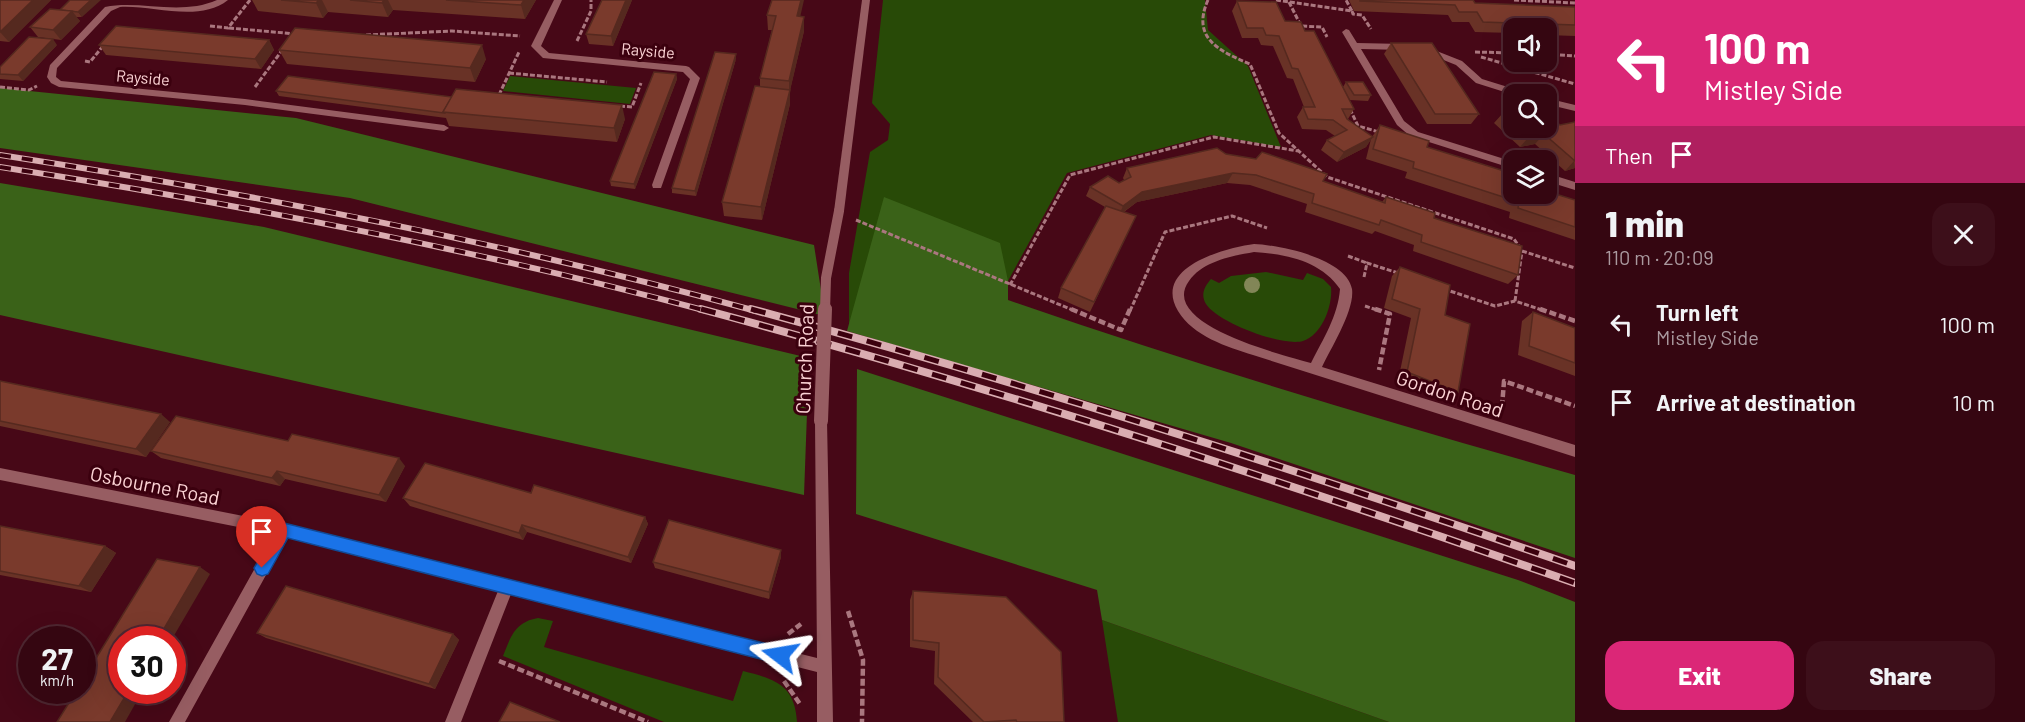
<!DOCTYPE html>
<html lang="en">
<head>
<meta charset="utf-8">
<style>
	:root { --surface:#350611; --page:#3d0f1a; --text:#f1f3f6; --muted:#aa999f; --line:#4f2731; --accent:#db2777 }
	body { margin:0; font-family:Barlow,sans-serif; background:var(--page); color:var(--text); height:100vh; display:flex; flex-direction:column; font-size:22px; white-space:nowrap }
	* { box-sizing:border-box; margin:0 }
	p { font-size:20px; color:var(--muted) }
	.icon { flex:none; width:33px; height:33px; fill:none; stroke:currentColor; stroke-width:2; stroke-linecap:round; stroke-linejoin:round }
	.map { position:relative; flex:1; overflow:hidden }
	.details { display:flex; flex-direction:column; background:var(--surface); width:450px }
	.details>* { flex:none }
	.banner { background:#db2777; color:#fff; overflow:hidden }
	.controls { position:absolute; left:1503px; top:18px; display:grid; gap:12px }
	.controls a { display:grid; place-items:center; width:54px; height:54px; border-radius:12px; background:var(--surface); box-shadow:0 6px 24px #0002,0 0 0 2px var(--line); font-size:30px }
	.speed { position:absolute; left:18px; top:626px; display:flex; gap:12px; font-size:30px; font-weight:700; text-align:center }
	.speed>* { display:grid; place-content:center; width:78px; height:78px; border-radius:50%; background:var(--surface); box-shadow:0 6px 24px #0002,0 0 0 2px var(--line); line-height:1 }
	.speed small { font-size:15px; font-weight:400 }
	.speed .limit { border:9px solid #d22; background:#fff; color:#111 }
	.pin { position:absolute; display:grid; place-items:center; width:51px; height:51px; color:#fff; margin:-62px -26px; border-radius:50% 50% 50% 0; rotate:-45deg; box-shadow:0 0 6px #0007 }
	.pin .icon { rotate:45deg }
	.me { position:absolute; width:66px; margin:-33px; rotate:284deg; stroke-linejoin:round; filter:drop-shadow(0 0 4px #0008) }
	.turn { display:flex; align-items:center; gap:21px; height:126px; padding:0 30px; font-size:27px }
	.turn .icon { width:78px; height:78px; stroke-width:2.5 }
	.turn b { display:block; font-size:42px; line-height:51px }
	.then { display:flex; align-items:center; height:57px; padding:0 30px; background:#0003; gap:12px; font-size:22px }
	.round { display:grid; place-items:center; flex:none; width:63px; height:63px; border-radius:18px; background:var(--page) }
	.head { display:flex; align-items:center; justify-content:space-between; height:102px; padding:0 30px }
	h1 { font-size:36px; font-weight:800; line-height:45px }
	.button { display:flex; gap:12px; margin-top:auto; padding:12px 30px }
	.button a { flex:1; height:69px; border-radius:18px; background:var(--accent); color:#fff; font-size:24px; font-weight:800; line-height:69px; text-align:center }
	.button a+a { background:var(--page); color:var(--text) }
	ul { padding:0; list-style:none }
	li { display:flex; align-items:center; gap:18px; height:78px; padding:0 30px }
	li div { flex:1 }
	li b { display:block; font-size:22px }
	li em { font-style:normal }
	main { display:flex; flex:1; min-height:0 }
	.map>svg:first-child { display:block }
</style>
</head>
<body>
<main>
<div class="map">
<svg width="1575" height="722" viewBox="0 0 1575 722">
	<rect width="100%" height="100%" fill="#470817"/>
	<g fill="#284a07">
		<polygon points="883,0 1205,0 1208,30 1248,66 1281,147 1211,135 1067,173 1008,281 1007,370 849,329 849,273 870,152 888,140 890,124 872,103"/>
		<polygon points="510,76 636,88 630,104 503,91"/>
		<path d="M1266,272L1303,280L1307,273L1323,279L1331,287C1333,305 1322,335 1303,341C1282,347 1217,322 1206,304C1200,294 1205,286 1211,279L1219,283L1231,276Z"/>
		<path d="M538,618L553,621L544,647L733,701L743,671C775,679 795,685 797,722H664L503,656C511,636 515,622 538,618Z"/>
		<polygon points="1102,620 1389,722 1118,722"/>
	</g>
	<g fill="#3a6218">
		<polygon points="0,88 296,118 814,245 825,316 350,198 0,148"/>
		<polygon points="0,183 264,227 809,358 804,495 0,315"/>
		<path d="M884,197L1000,243L1008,281V300C1195,365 1385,421 1575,475V558L1231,443L847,331Z"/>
		<polygon points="857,369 1518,580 1575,602 1575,722 1389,722 1102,620 1097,590 856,514"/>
	</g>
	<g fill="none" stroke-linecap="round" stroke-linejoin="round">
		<g stroke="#aa777f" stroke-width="3" stroke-dasharray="5 2" stroke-linecap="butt">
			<path d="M1208,0C1191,38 1219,51 1250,64L1279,133L1327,177L1514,239L1522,251L1575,268"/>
			<polyline points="1276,0 1352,11 1346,0"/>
			<polyline points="1514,0 1575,3"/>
			<polyline points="1289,2 1301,26 1322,27 1327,37"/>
			<polyline points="1352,11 1353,14 1362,15 1371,29"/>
			<polyline points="210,26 228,28 250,0"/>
			<polyline points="229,28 296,34"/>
			<polyline points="366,35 452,31 520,36"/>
			<polyline points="577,41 591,11 591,0"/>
			<polyline points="1475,52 1514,53"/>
			<polyline points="1546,54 1575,56"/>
			<polyline points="1481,57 1575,84"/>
			<polyline points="85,61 90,62 103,46"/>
			<polyline points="509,73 607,82"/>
			<polyline points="0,87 29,90 37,86"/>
			<polyline points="255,87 283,49"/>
			<polyline points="499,95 519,52"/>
			<polyline points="620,106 632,107 641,83"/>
			<polyline points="1350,109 1358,126 1379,132"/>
			<polyline points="856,220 1075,311"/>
			<polyline points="1348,256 1367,263"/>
			<polyline points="1364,277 1367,263 1398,273"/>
			<polyline points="1010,285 1070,175 1214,137 1298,151"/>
			<polyline points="1444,289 1495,306 1515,301 1545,311"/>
			<polyline points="1515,301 1522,251"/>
			<polyline points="1365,306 1380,311"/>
			<polyline points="1130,311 1165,232 1232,216 1267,228"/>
		</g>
		<g stroke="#aa777f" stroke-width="4.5" stroke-dasharray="7 3" stroke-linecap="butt">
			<polyline points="1071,309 1121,330 1130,309"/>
			<polyline points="1375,309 1390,314 1379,370"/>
			<polyline points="1540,309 1575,321"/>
			<polyline points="1502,407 1504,381 1575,406"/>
			<polyline points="848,611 863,660 862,722"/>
			<polyline points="788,634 801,624"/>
			<polyline points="499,661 648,722"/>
			<polyline points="784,681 800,704"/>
		</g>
		<g fill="#975d62" fill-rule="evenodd">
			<path d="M217,0H228C199,23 153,5 120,7L111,11L57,68L56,77L61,81L245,99L444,125L449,128L444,131L245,105L59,87L51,83L47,77L50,65L105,7C140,0 181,16 217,0Z"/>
			<polygon points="554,0 562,0 541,46 549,53 686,66 689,67 700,78 661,188 653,188 652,185 690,79 683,72 543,58 531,46"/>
			<polygon points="862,0 870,0 844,211 839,215 834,211"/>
			<polygon points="1346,29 1349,30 1357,43 1404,44 1409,47 1404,50 1361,49 1404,121 1418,132 1514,162 1514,169 1410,136 1397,125 1342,32"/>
			<polygon points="1424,46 1462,61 1482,79 1524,92 1526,94 1514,95 1476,83 1456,65 1421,51 1419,49"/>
			<polygon points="1546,98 1575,105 1575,111 1546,104"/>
			<polygon points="1546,173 1575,182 1575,190 1546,181"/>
			<path d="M1254,244C1279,245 1346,258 1352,289C1355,310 1331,348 1322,367L1575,445V457L1253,355C1227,347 1193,336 1178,311C1152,267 1225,248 1254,244ZM1254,252C1286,254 1321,261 1340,289C1338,316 1323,339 1311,363C1287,356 1157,325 1189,281C1203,261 1232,256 1254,252Z"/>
			<polygon points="821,416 825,417 827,421 833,722 817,722 817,672 511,594 461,722 445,722 498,591 287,537 185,722 169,722 274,534 0,480 0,468 284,524 817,658 815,421 817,417"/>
		</g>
		<defs>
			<g id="rail-far1">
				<path d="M0,155C255,194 507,243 756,311"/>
				<path d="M0,167C238,204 474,249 707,311"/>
			</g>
			<g id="rail">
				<path d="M701,309C996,388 1287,482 1575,583"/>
				<path d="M751,309C1029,384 1303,471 1575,566"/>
			</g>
		</defs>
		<use href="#rail-far1" stroke="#daadb1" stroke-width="6"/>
		<use href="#rail" stroke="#daadb1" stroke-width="8"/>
		<use href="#rail-far1" stroke="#3b000e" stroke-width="4" stroke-dasharray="11" stroke-linecap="butt"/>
		<use href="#rail" stroke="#3b000e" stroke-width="5" stroke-dasharray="15" stroke-linecap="butt"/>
		<polyline stroke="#975d62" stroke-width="10" points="825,311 826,278 839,211"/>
		<polyline stroke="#975d62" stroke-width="14" points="821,421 825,309"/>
	</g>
	<circle fill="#828657" cx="1252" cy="285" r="8"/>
	<g fill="#693226">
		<polygon points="0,0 51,0 9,42 0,41"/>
		<polygon points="70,0 82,17 76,17 80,21 61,40 38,37 30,27 60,10"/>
		<polygon points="252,0 536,0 525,19 393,10 388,17 328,12 323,18 258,11"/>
		<polygon points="602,0 632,0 613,46 589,44 586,34"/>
		<polygon points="1349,0 1473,0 1475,3 1575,7 1575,36 1546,35 1546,28 1514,28 1514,33 1475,32 1469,22 1452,22 1448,15 1354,11"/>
		<polygon points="1237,1 1305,31 1354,109 1348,119 1372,137 1380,125 1427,147 1514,194 1575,200 1575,240 1509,218 1510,212 1405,178 1407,172 1366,159 1371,139 1366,147 1337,162 1321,150 1327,140 1335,136 1326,130 1302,129 1297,117 1303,107 1304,107 1293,79 1287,78 1273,46 1261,45 1258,38 1242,38 1232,11"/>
		<polygon points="767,15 800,17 804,31 790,90 790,104 762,220 724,216 722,202 760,87 760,78 772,30 768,30"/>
		<polygon points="269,40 274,50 261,69 106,55 99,45"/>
		<polygon points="1391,43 1479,114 1471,124 1427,124 1384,54"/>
		<polygon points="57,45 23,81 0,79 0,67"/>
		<polygon points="279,50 486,59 475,82 287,64"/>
		<polygon points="736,59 696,196 672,193 672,188"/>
		<polygon points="676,74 677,79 635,189 611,186 610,181"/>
		<polygon points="1346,82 1371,95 1368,101 1350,100 1343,87"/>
		<polygon points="276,91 625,119 617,142 449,126 446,118 279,96"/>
		<polygon points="1514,111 1514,128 1546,128 1575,122 1575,168 1565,171 1535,144 1520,147 1494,123 1503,113"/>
		<polygon points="1226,154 1323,181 1382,202 1386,197 1434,218 1518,275 1508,284 1413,251 1414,245 1375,231 1372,234 1305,212 1307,204 1250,185 1227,183 1137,202 1124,212 1136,216 1090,312 1058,298 1061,288 1105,207 1086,196 1090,187 1119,183 1124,180 1123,178 1127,168"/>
		<polygon points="1400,267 1445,315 1458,392 1448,400 1398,381 1411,318 1384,308 1392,276"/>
		<polygon points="1533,312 1575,328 1575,376 1518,355 1522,321"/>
		<polygon points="0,381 170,422 146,457 0,426"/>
		<polygon points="288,441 405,466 386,502 285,479 280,486 161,458 151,451"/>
		<polygon points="531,493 645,517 648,524 631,563 527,532 523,540 410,506 403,498"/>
		<polygon points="0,526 105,546 116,553 91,592 0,575"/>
		<polygon points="781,550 781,557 769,599 655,568 653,562"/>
		<polygon points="913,591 1064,722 973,722 934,684 935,651 910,647 910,600"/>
		<polygon points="257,633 453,634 459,640 435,689 266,638"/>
	</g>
	<g fill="#55291f">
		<polygon points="33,0 51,0 9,42 0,32"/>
		<polygon points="91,0 101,0 82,17 78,12"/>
		<polygon points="319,0 322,0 328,12 323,18 316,3"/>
		<polygon points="384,0 388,0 393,10 388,17 382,3"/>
		<polygon points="524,0 536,0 525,19 521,5"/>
		<polygon points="626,0 632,0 613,46 611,36"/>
		<polygon points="801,0 804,0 797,31 797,16"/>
		<polygon points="72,11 80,21 61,40 53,30"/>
		<polygon points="804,17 804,31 789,95 789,81"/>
		<polygon points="53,39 57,45 23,81 18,75"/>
		<polygon points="269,40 274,50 261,69 255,59"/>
		<polygon points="482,45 486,59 475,82 470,68"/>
		<polygon points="736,54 736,59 696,196 695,191"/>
		<polygon points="676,74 677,79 635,189 634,184"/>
		<polygon points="790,90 790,104 762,220 761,207"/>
		<polygon points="622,105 625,119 617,142 614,128"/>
		<polygon points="1544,134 1535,144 1520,147 1529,137"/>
		<polygon points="1373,137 1366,147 1337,162 1344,152"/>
		<polygon points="1574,161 1575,168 1565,171"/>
		<polygon points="1233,173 1227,183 1137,202 1119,215 1123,206 1142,192"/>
		<polygon points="161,414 170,422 146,457 136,449"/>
		<polygon points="399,458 405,466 386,502 379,495"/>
		<polygon points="277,471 285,479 280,486 272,478"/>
		<polygon points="645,517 648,524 631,563 628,557"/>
		<polygon points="522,525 527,532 523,540 519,533"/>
		<polygon points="105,546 116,553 91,592 79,586"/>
		<polygon points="781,550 781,557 769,599 769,592"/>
		<polygon points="200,567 210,574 172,639 158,639"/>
		<polygon points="453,634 459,640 435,689 429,684"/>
		<polygon points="129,690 143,690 125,722 110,722"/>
	</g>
	<g fill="#7a3a2c" stroke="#55291f" stroke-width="1.5">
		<polygon points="0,0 33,0 0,32"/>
		<polygon points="70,0 91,0 78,12 60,10"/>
		<polygon points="281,0 319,0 316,3"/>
		<polygon points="350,0 384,0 382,3"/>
		<polygon points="446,0 524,0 521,5"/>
		<polygon points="602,0 626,0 611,36 586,34"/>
		<polygon points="772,0 801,0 797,16 804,17 789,81 760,78 776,16 767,15"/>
		<polygon points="1360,0 1473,0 1475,3 1575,7 1575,25 1483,22 1477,12 1459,12 1455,5 1360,1"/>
		<polygon points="1237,1 1276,2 1285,21 1301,22 1305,31 1314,31 1354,109 1342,109 1347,119 1373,137 1344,152 1327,140 1347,130 1333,120 1308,119 1303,107 1315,107 1298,69 1292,68 1279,36 1266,35 1263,28 1247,28"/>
		<polygon points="50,9 72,11 53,30 30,27"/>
		<polygon points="116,26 269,40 255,59 99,45"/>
		<polygon points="295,28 482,45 470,68 279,50"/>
		<polygon points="29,37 53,39 18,75 0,74 0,67"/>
		<polygon points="1391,43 1432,43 1479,114 1435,114"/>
		<polygon points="715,52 736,54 695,191 672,188"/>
		<polygon points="654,72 676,74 634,184 610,181"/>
		<polygon points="288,76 452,97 443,112 444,113 276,91"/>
		<polygon points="1346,82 1363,82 1371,95 1354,95"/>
		<polygon points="755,86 790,90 761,207 722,202"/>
		<polygon points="456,89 622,105 614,128 443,112"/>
		<polygon points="1514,111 1514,123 1503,113"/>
		<polygon points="1546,113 1560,125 1575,122 1575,161 1544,134 1529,137 1518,128 1546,128"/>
		<polygon points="1380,125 1429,141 1427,147 1514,174 1514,194 1546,194 1546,191 1575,200 1575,227 1518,208 1519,202 1413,168 1414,162 1373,149"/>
		<polygon points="1217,148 1226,154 1256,159 1262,152 1327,174 1323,181 1385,203 1386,197 1435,213 1434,218 1522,246 1518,275 1421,242 1422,235 1381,220 1379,225 1312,203 1314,194 1256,175 1233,173 1142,192 1123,206 1090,187 1108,176 1119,183 1131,177 1127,168"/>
		<polygon points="1106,206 1136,216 1094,302 1061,288"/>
		<polygon points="1400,267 1450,285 1445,315 1470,324 1458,392 1407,372 1420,309 1392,299"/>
		<polygon points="1533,312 1575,328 1575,363 1529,346"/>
		<polygon points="0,381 161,414 136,449 0,421"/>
		<polygon points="176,416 288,441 292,434 399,458 379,495 277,471 272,478 151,451"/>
		<polygon points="425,463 531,493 534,485 645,517 628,557 522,525 519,533 403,498"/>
		<polygon points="669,520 781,550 769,592 653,562"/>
		<polygon points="0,526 105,546 79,586 0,571"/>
		<polygon points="157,559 200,567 158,639 122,639 122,690 129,690 110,722 57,722 77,690 82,690 82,681"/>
		<polygon points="286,586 453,634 429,684 257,633"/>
		<polygon points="913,591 1006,597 1061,652 1064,722 1017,722 1016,720 984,722 938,677 939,643 913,640"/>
		<polygon points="510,702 560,722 499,722"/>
	</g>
	<polygon fill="#1a73e8" stroke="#114b97" stroke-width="1.5" points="284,523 780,647 786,649 788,655 786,661 780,664 288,538 268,574 262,576 257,574 254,568 257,563 278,525"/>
	<g text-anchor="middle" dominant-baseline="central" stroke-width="6" stroke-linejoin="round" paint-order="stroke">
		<g font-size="16" fill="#fcd3d5" stroke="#3b000e">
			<text transform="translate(648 50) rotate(5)">Rayside</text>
			<text transform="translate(143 77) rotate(5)">Rayside</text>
		</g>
		<g font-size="20" fill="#fcd3d5" stroke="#3b000e">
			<text transform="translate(804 359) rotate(-88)">Church Road</text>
			<text transform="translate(1450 393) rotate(18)">Gordon Road</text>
			<text transform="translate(155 485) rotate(11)">Osbourne Road</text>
		</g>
	</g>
</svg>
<div class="controls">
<a><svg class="icon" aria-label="sound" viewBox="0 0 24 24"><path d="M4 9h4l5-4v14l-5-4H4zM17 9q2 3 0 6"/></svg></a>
<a><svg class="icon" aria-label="search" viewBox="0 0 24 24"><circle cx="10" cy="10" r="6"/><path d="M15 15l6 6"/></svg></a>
<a><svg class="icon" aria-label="layers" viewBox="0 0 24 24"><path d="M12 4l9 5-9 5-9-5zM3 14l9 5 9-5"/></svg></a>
</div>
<div class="speed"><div>27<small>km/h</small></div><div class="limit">30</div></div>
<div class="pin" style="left:262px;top:568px;background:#d93025"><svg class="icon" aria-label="arrive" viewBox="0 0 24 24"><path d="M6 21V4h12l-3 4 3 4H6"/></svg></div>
<svg class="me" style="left:780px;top:655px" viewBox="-20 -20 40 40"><path d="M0-17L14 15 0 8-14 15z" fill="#1a73e8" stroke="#fff" stroke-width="4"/></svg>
</div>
<section class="details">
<div class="banner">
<div class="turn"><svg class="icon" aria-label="left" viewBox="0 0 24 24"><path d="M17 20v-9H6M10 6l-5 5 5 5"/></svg><div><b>100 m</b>Mistley Side</div></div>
<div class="then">Then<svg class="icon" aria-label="arrive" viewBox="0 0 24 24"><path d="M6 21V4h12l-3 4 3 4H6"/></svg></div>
</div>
<div class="head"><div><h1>1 min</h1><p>110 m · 20:09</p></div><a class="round"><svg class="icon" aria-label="close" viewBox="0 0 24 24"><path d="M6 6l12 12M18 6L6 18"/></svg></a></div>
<ul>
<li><svg class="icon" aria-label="left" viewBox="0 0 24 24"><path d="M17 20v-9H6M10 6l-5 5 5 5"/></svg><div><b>Turn left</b><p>Mistley Side</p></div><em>100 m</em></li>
<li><svg class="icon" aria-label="arrive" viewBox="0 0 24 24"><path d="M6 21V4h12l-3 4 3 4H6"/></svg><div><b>Arrive at destination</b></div><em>10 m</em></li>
</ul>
<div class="button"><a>Exit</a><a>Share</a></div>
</section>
</main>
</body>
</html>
